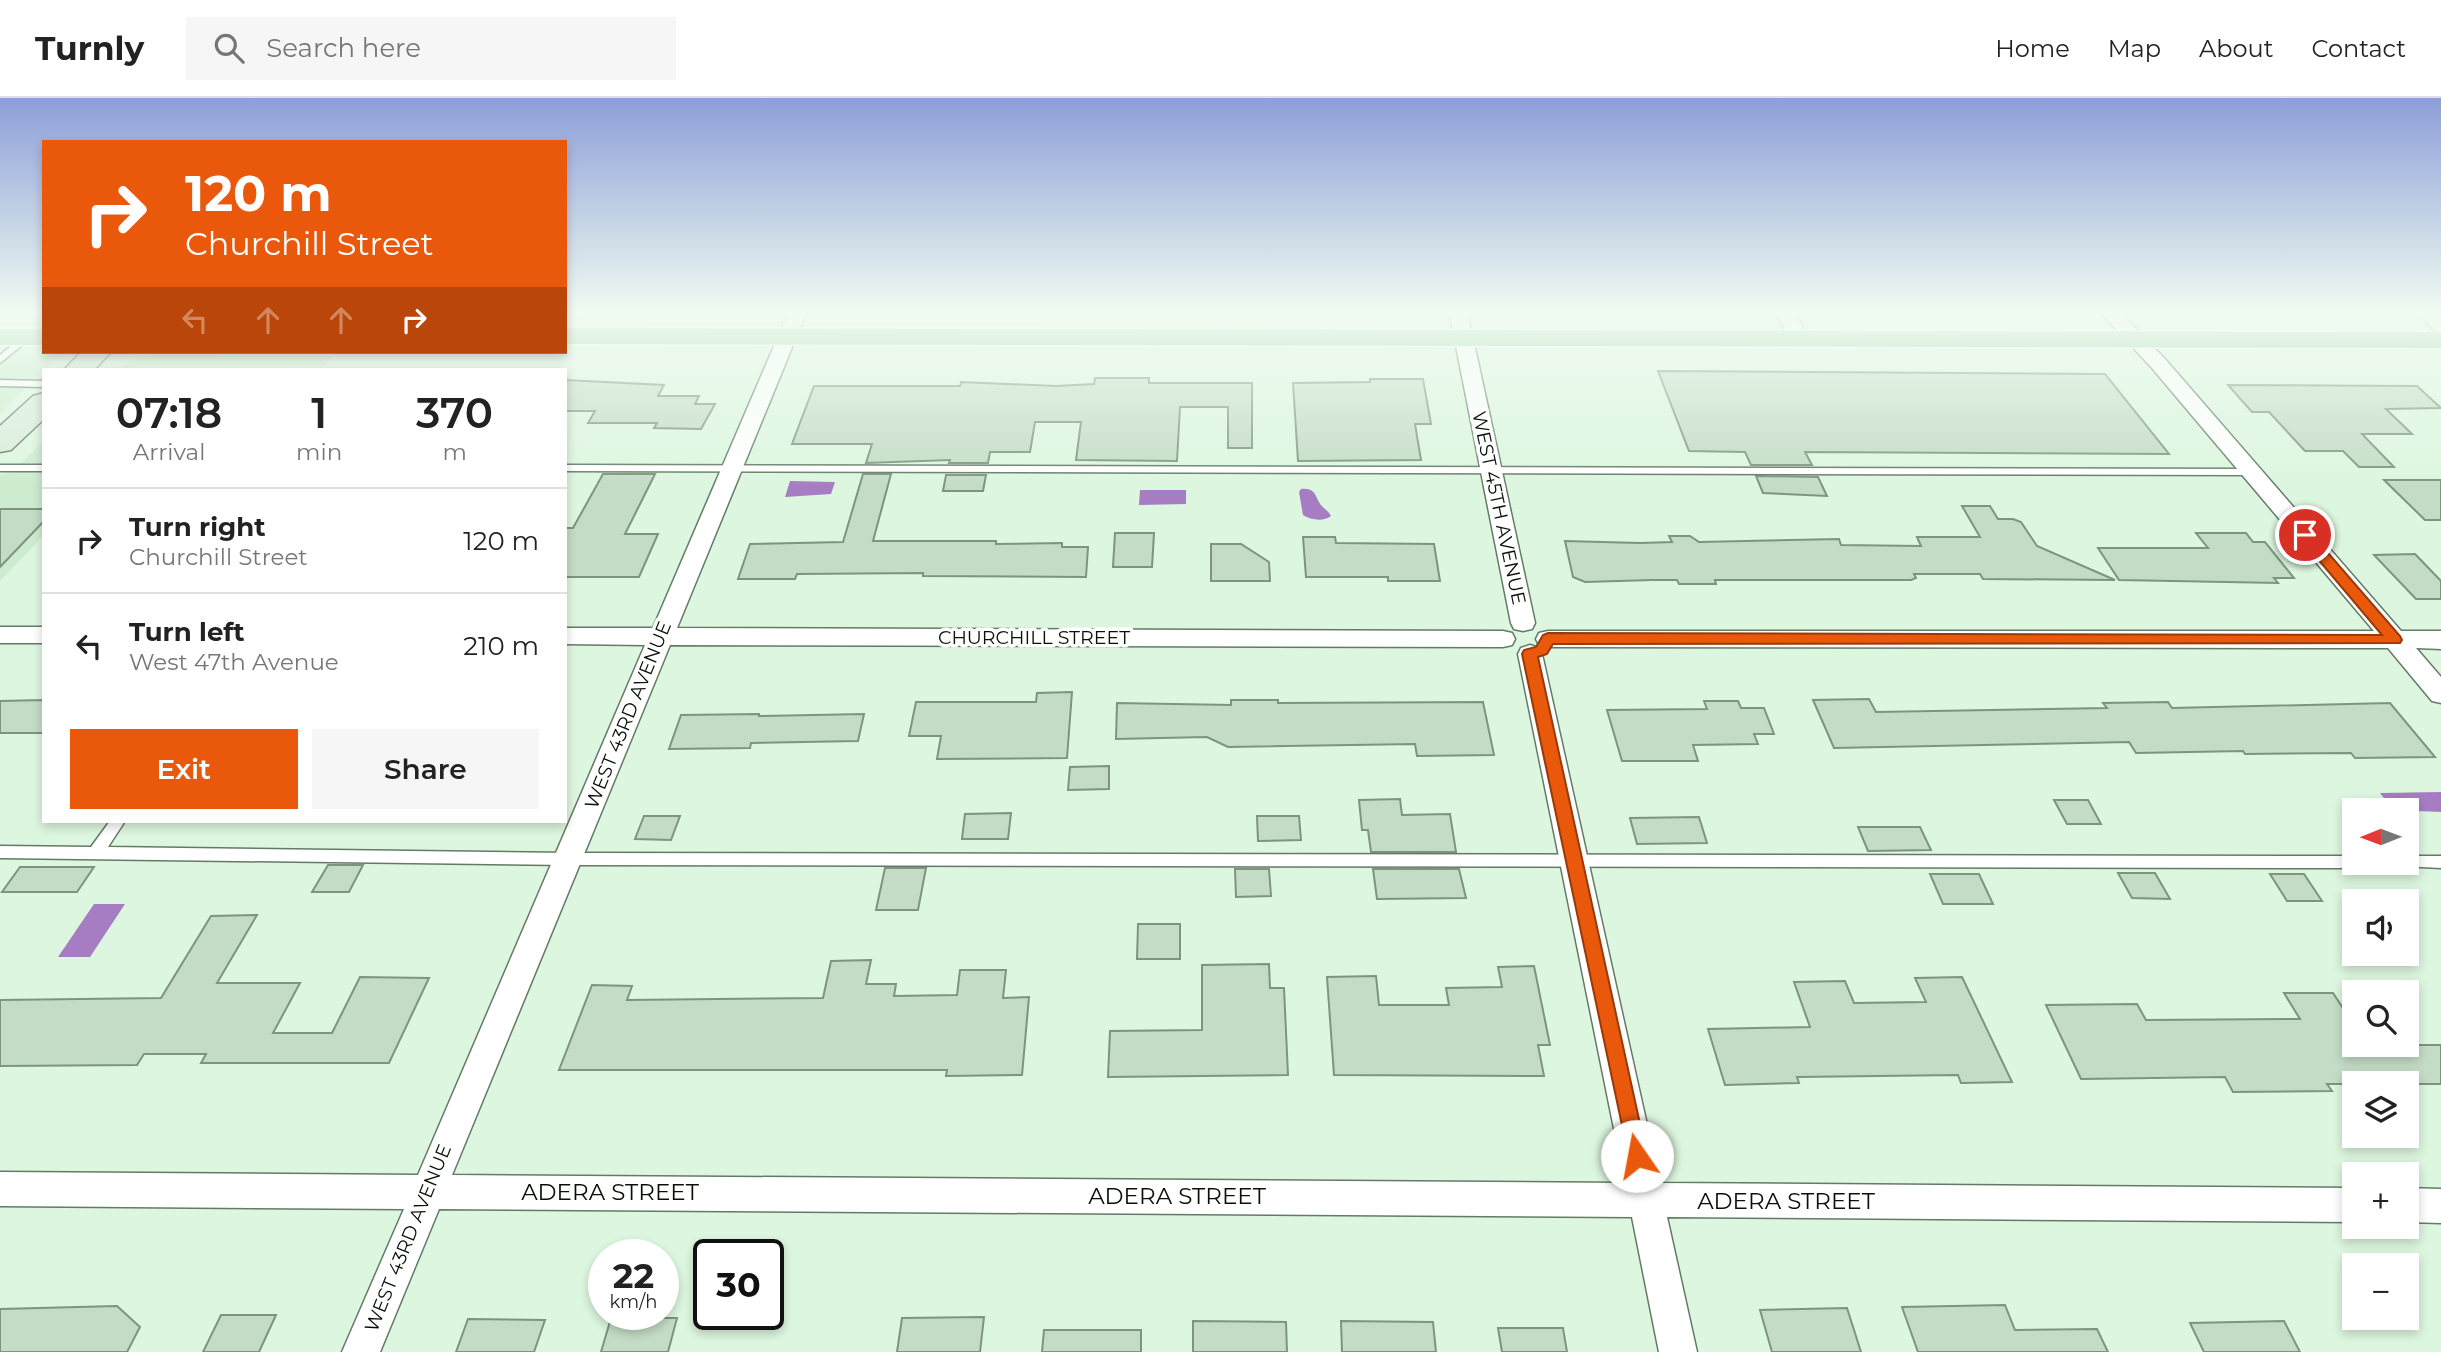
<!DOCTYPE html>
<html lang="en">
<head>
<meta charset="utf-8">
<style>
	:root { --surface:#fff; --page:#f6f6f6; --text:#222; --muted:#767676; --line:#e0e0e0; --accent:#ea580c }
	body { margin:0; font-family:Montserrat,sans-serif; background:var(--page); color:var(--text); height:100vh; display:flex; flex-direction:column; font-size:26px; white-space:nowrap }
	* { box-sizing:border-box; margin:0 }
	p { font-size:23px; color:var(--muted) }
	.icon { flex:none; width:38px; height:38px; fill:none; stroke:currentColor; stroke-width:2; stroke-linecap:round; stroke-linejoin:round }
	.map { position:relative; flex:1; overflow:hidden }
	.side { position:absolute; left:42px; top:270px; width:525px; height:455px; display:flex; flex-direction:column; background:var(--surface); border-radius:0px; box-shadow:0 4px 10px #0003 }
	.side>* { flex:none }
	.hud { position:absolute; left:42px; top:42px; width:525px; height:214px; border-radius:0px; box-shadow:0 4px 10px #0003; background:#ea580c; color:#fff; overflow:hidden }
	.needle { width:46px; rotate:269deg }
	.controls { position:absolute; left:2342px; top:700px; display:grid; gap:14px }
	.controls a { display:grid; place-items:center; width:77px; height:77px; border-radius:0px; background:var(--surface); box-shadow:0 4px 10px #0003; font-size:35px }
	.speed { position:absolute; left:588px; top:1141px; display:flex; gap:14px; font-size:35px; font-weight:700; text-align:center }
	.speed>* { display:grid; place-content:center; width:91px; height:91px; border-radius:50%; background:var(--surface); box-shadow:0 4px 10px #0003; line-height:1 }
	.speed small { font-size:18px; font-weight:400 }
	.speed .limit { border:4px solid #111; border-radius:10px; background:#fff; color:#111 }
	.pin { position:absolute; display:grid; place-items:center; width:60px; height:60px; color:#fff; margin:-30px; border:4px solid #fff; border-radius:50%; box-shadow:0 2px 7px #0007 }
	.me { position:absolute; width:77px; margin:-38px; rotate:348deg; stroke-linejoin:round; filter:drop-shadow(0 0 5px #0008) }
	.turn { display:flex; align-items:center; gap:24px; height:147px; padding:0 28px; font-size:32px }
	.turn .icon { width:91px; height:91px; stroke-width:2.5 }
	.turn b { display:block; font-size:49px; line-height:60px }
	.lanes { display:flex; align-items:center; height:66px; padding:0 28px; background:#0003; justify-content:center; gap:35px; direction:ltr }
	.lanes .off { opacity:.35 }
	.eta { display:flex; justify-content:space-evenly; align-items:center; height:119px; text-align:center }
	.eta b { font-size:42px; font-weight:600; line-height:49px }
	.action { display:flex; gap:14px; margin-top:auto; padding:14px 28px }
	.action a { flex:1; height:80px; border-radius:0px; background:var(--accent); color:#fff; font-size:28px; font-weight:600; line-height:80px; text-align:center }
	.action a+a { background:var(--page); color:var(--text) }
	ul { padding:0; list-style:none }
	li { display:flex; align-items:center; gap:21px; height:105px; padding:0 28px; border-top:2px solid var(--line) }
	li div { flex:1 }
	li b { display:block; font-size:26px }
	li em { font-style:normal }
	header { display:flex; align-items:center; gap:42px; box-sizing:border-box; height:98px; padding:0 35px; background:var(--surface); border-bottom:2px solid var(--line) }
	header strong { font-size:33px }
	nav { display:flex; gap:38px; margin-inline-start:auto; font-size:24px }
	.search { width:490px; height:63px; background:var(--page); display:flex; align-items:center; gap:18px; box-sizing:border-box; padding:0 24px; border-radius:0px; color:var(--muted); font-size:26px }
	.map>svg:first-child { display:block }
</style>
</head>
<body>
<header>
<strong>Turnly</strong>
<div class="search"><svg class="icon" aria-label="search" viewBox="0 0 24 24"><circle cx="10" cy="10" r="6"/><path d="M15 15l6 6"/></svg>Search here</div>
<nav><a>Home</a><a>Map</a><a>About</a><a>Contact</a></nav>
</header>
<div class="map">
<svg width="2441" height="1254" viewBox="0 0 2441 1254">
	<rect width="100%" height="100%" fill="#ddf6df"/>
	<g fill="#cdeccf">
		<polygon points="0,257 44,258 51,265 0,315"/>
		<polygon points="152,257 332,258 321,271 117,271 132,262"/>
		<polygon points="44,343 44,437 0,483 0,377 12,374"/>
	</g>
	<g fill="#a67dc2">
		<polygon points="790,383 835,384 831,396 785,399"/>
		<path d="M1301,391C1314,390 1314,395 1319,404C1322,410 1328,412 1331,418C1323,424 1311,422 1303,417L1299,394Z"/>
		<polygon points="1140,392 1186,392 1186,406 1139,407"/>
		<polygon points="2441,694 2441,714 2393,712 2380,695"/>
		<polygon points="94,806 125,806 90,859 58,859"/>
	</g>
	<g fill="#c4dcc5" stroke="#7d947e" stroke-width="2">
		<polygon points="1658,273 2105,276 2169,356 1805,354 1812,367 1751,367 1745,354 1689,353"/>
		<polygon points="1095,280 1149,280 1149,285 1252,285 1252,350 1228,350 1228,309 1180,309 1177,363 1076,362 1081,324 1035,324 1030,354 990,354 988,365 949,365 950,362 866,365 872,346 792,346 814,288 960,288 961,284 1056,288 1094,286"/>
		<polygon points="1370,281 1423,281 1431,326 1415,326 1421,362 1298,363 1293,285 1370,284"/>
		<polygon points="565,282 664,287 658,298 699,298 695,306 715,306 701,331 654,330 657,325 588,325 595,313 565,313"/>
		<polygon points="2228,287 2417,288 2441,310 2386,311 2412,336 2362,336 2394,369 2359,369 2343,353 2305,353 2269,314 2252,314"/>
		<polygon points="603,376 655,376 625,436 658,436 639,479 565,479 565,430 573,430"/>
		<polygon points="863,376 891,376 873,443 996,443 996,446 1062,445 1062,449 1088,449 1086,479 923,478 923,475 797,476 795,481 738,481 750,446 843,444"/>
		<polygon points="946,377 986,377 983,393 943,393"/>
		<polygon points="1756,378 1818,379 1827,398 1763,395"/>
		<polygon points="2384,382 2441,382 2441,422 2425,422"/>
		<polygon points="1962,408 1990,408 1998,421 2013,421 2021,424 2037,448 2115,482 1983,481 1980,476 1914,476 1916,480 1911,482 1715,482 1716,486 1679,486 1677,482 1652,482 1585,484 1573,479 1565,443 1640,445 1672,444 1669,438 1690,438 1699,444 1839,441 1841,447 1921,448 1917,439 1980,439"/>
		<polygon points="0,411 44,411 44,423 0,469"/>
		<polygon points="1115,435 1154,435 1152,469 1113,469"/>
		<polygon points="2196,435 2246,435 2253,444 2265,444 2294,480 2274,480 2278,485 2119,482 2098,450 2208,450"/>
		<polygon points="1303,439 1335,439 1336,445 1434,446 1440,483 1388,483 1388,479 1306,479"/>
		<polygon points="1211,446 1241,446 1269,464 1270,483 1211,483"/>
		<polygon points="2415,456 2441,483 2441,501 2416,501 2374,457"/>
		<polygon points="1072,594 1067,660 937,661 941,638 909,638 916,604 1036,604 1037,595"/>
		<polygon points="1869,601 1876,614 2107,610 2103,605 2168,604 2172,610 2390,605 2435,659 2355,660 2351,655 2245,656 2243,653 2136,655 2129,644 1834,650 1813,602"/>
		<polygon points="44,602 44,635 0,635 0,603"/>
		<polygon points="1231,602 1278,602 1278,605 1483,604 1494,657 1417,658 1415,646 1228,649 1207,639 1116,641 1117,605 1231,607"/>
		<polygon points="1704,603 1738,603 1741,610 1764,610 1774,636 1754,636 1758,646 1693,647 1698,663 1622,663 1607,612 1707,611"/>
		<polygon points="759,616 759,618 864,616 858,643 751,645 750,650 669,651 681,617"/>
		<polygon points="1109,668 1109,691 1068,692 1070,669"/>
		<polygon points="1400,701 1402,717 1450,716 1456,754 1371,754 1368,732 1362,732 1359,702"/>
		<polygon points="2054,702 2088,702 2101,726 2067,726"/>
		<polygon points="1011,715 1008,741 962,741 965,716"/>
		<polygon points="644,718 680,718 671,742 635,741"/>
		<polygon points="1257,718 1299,718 1301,742 1258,743"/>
		<polygon points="1699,719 1707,745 1637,746 1630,720"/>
		<polygon points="1858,729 1920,729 1931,752 1868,753"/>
		<polygon points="328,767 363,767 349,794 312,794"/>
		<polygon points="20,769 94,769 77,794 2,794"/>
		<polygon points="885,770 926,770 918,812 876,812"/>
		<polygon points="1235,771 1269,771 1271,798 1236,799"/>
		<polygon points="1373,771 1459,771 1466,800 1377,801"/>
		<polygon points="2118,775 2155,775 2170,801 2132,800"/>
		<polygon points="1930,776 1979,776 1993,806 1943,806"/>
		<polygon points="2270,776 2304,776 2322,803 2287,803"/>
		<polygon points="257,817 217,885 300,885 273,935 332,935 360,879 429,880 389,965 201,965 206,956 144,956 137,967 0,968 0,902 161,900 211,818"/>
		<polygon points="1138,826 1180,826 1180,861 1137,861"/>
		<polygon points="871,862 866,886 896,886 894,898 957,897 960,872 1006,872 1003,900 1029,899 1022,977 946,978 947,972 559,972 592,887 632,888 627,902 823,900 831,863"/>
		<polygon points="1269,866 1270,890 1284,890 1288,977 1108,979 1110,933 1202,932 1202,867"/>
		<polygon points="1534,868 1550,947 1538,947 1544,978 1334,977 1327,879 1376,878 1379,907 1449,907 1446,890 1502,889 1498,869"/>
		<polygon points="1962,879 2012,984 1961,985 1958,977 1797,979 1799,985 1725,987 1708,931 1810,929 1794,884 1845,883 1854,905 1926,904 1915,880"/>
		<polygon points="2284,895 2333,895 2354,927 2354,947 2441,947 2441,986 2327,986 2332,993 2233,994 2225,979 2081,981 2046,907 2137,906 2146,922 2300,921"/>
		<polygon points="2005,1207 2015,1232 2097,1231 2108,1254 1918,1254 1902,1209"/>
		<polygon points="117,1208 140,1229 127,1254 0,1254 0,1211"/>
		<polygon points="1847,1210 1861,1254 1772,1254 1760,1212"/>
		<polygon points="221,1217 276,1217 259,1254 203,1254"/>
		<polygon points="984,1219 980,1254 897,1254 902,1220"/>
		<polygon points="611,1220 677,1220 668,1254 601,1254"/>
		<polygon points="468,1221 545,1222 534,1254 456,1254"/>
		<polygon points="1193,1223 1286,1224 1287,1254 1193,1254"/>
		<polygon points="1341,1223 1433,1224 1436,1254 1342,1254"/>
		<polygon points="2284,1223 2300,1254 2204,1254 2190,1225"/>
		<polygon points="1498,1230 1563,1230 1567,1254 1502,1254"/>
		<polygon points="1044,1232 1141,1232 1141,1254 1042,1254"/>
	</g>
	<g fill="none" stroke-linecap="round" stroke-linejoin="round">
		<defs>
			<g id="service">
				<polygon points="26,236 30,237 30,241 0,265 0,257"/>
				<polygon points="0,282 44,283 44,289 0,288"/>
				<rect x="0" y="367" width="44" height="6"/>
				<polygon points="565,367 2251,371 2257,374 2251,377 565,373"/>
				<polygon points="110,723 125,723 108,749 569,755 2354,758 2354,765 2361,765 2359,768 2354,770 569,767 0,760 0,748 91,749"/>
				<polygon points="2406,758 2441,758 2441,770 2401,768 2399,765 2406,765"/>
			</g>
			<g id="minor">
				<polygon points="789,213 807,213 677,530 1503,533 1512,535 1515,541 1512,547 1503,549 670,547 452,1077 1625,1085 1518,556 1521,550 1530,547 1539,550 1542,556 1660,1085 2354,1090 2354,1124 1667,1119 1697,1254 1659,1254 1632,1119 439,1111 380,1254 342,1254 404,1111 0,1108 0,1074 418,1077 645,547 565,546 565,530 653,530"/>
				<polygon points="1449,213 1467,213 1535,525 1532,531 1523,533 1514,531 1511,525"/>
				<polygon points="1776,213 1794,213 1808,240 1805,244 1791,244"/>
				<polygon points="2099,213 2119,213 2165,261 2401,533 2441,533 2441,551 2416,550 2441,579 2441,605 2432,603 2388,550 1548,549 1539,547 1536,541 1539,535 1548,533 2374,533 2151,269"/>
				<polygon points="2416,213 2436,213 2441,218 2441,234 2434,232"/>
				<rect x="0" y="529" width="44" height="16"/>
				<polygon points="2406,1090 2441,1091 2441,1125 2406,1124"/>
			</g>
			<g id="secondary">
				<polygon points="81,254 111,254 95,271 65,271"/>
				<polygon points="44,295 44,321 11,352 0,354 0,328 33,298"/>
			</g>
			<g id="trunk">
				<polygon points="565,230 2441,234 2441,250 565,246"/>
				<rect x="0" y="231" width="44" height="16"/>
			</g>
		</defs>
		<use href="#service" stroke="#647a66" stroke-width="3"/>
		<use href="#minor" stroke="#647a66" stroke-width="3"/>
		<use href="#secondary" stroke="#647a66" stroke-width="3"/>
		<use href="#trunk" stroke="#fff" stroke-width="3"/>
		<use href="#service" fill="#fff" fill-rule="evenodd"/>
		<use href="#minor" fill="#fff" fill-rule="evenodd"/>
		<use href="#secondary" fill="#d9ecdb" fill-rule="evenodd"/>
		<use href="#trunk" fill="#98cc9e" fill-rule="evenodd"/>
	</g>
	<linearGradient id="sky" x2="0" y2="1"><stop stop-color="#8d9ed9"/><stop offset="0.55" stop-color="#f0fbf1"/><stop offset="1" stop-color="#f0fbf1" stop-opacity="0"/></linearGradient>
	<rect width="2441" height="389" fill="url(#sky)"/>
	<polygon fill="#ea580c" stroke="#983908" stroke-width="2" points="2305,432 2310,434 2400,538 2402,542 2400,545 1553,546 1547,556 1538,559 1647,1058 1644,1065 1637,1068 1630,1065 1522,556 1524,552 1536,549 1543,537 1548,535 2382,537 2300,440 2300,434"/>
	<g text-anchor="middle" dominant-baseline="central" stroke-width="7" stroke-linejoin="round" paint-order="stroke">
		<g font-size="19" fill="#081008" stroke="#fff">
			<text transform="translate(1499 410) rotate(78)">WEST 45TH AVENUE</text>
			<text x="1034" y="539">CHURCHILL STREET</text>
			<text transform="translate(628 617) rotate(-68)">WEST 43RD AVENUE</text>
			<text transform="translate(408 1140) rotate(-68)">WEST 43RD AVENUE</text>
		</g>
		<g font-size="23" fill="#081008" stroke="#fff">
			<text x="610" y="1094">ADERA STREET</text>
			<text x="1177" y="1098">ADERA STREET</text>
			<text x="1786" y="1103">ADERA STREET</text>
		</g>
	</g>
</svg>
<div class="controls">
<a><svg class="needle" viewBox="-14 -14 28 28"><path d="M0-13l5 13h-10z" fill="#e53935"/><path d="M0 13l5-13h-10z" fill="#767676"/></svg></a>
<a><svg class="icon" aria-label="sound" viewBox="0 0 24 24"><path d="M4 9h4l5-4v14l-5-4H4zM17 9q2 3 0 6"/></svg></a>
<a><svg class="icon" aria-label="search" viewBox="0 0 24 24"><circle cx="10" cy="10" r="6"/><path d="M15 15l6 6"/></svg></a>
<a><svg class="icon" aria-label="layers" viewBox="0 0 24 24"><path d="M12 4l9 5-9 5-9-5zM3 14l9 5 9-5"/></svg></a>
<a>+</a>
<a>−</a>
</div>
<div class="speed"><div>22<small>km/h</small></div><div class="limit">30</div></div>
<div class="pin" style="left:2305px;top:437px;background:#d93025"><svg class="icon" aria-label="arrive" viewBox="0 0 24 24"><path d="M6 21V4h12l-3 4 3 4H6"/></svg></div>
<svg class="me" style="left:1637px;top:1058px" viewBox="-20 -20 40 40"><circle r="19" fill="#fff"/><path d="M0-13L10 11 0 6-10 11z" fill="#ea580c"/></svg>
<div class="hud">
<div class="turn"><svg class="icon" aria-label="right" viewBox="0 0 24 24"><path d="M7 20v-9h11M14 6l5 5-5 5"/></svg><div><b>120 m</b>Churchill Street</div></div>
<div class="lanes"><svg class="icon off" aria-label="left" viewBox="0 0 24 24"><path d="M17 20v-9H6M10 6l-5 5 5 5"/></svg><svg class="icon off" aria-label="ahead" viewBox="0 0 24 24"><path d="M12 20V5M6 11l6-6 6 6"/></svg><svg class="icon off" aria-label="ahead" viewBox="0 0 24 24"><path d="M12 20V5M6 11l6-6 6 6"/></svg><svg class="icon" aria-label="right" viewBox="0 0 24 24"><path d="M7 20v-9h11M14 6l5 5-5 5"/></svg></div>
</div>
<section class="side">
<div class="eta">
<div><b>07:18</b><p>Arrival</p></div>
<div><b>1</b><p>min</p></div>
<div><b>370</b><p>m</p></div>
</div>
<ul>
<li><svg class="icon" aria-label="right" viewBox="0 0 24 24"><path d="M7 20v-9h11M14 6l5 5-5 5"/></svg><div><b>Turn right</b><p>Churchill Street</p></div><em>120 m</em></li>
<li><svg class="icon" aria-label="left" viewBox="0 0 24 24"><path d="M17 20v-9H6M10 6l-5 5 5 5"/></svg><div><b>Turn left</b><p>West 47th Avenue</p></div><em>210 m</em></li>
</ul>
<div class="action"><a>Exit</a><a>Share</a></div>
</section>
</div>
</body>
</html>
